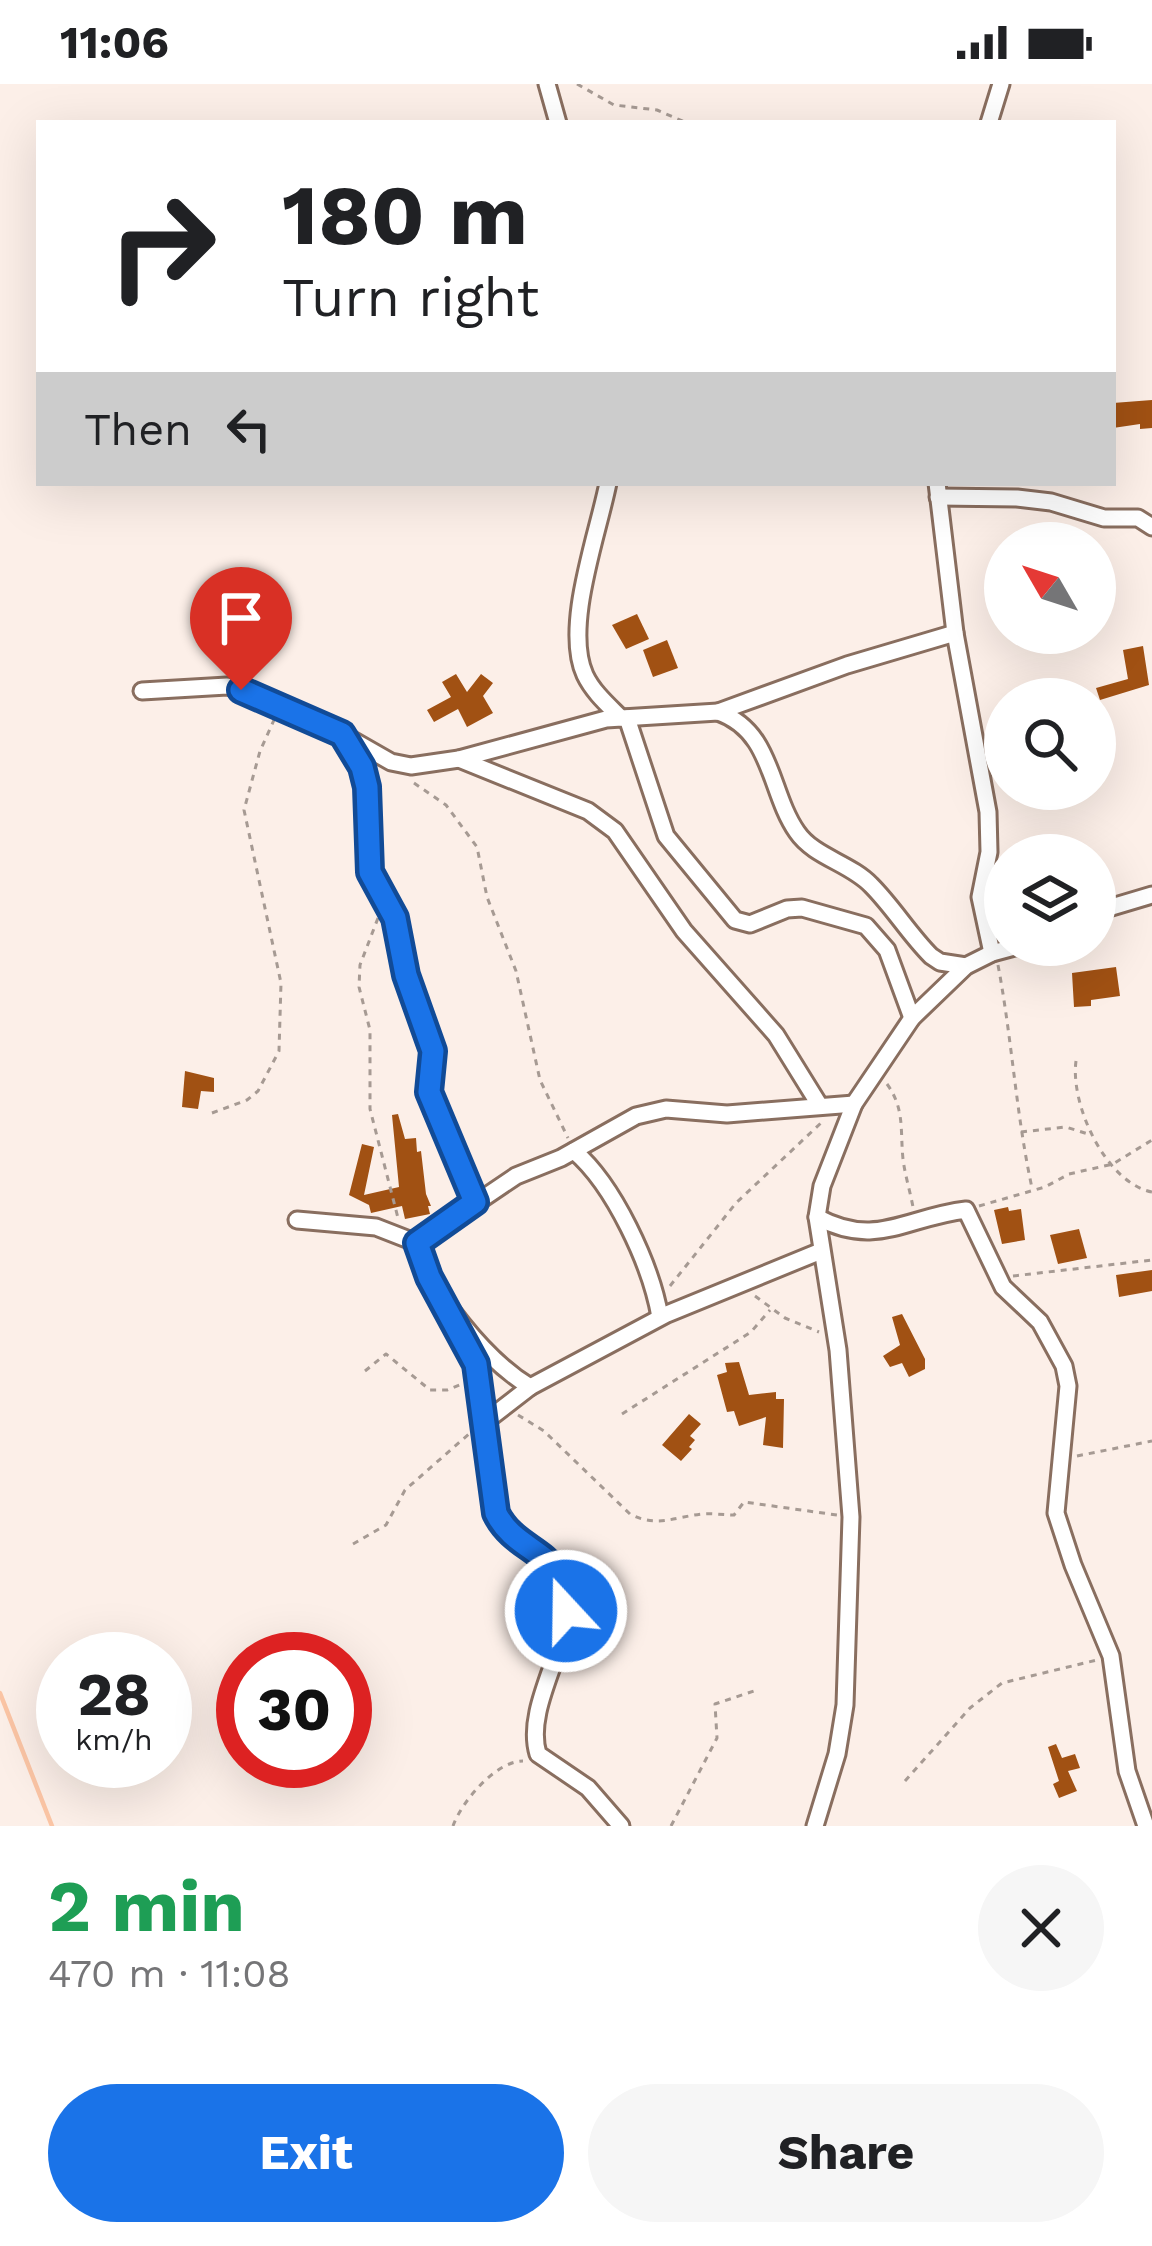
<!DOCTYPE html>
<html lang="en">
<head>
<meta charset="utf-8">
<style>
	:root { --surface:#fff; --page:#f6f6f6; --text:#202124; --muted:#757577; --accent:#1a73e8 }
	body { margin:0; font-family:"Work Sans",sans-serif; background:var(--page); color:var(--text); height:100vh; display:flex; flex-direction:column; font-size:45px; white-space:nowrap }
	* { box-sizing:border-box; margin:0 }
	p { font-size:39px; color:var(--muted) }
	.icon { flex:none; width:66px; height:66px; fill:none; stroke:currentColor; stroke-width:2; stroke-linecap:round; stroke-linejoin:round }
	.map { position:relative; height:1742px; overflow:hidden }
	.details { display:flex; flex-direction:column; background:var(--surface); flex:1 }
	.details>* { flex:none }
	.hud { position:absolute; left:36px; top:36px; width:1080px; height:366px; border-radius:0px; box-shadow:0 12px 48px #0002; background:#fff; color:var(--text); overflow:hidden }
	.needle { width:78px; rotate:309deg }
	.tools { position:absolute; left:984px; top:438px; display:grid; gap:24px }
	.tools a { display:grid; place-items:center; width:132px; height:132px; border-radius:50%; background:var(--surface); box-shadow:0 12px 48px #0002; font-size:60px }
	.speed { position:absolute; left:36px; top:1548px; display:flex; gap:24px; font-size:60px; font-weight:700; text-align:center }
	.speed>* { display:grid; place-content:center; width:156px; height:156px; border-radius:50%; background:var(--surface); box-shadow:0 12px 48px #0002; line-height:1 }
	.speed small { font-size:30px; font-weight:400 }
	.speed .limit { border:18px solid #d22; background:#fff; color:#111 }
	.pin { position:absolute; display:grid; place-items:center; width:102px; height:102px; color:#fff; margin:-123px -51px; border-radius:50% 50% 50% 0; rotate:-45deg; box-shadow:0 0 12px #0007 }
	.pin .icon { rotate:45deg }
	.me { position:absolute; width:132px; margin:-66px; rotate:339deg; stroke-linejoin:round; filter:drop-shadow(0 0 9px #0008) }
	.turn { display:flex; align-items:center; gap:42px; height:252px; padding:0 48px; font-size:54px }
	.turn .icon { width:156px; height:156px; stroke-width:2.5 }
	.turn b { display:block; font-size:84px; line-height:102px }
	.then { display:flex; align-items:center; height:114px; padding:0 48px; background:#0003; gap:24px; font-size:45px }
	.round { display:grid; place-items:center; flex:none; width:126px; height:126px; border-radius:63px; background:var(--page) }
	.summary { display:flex; align-items:center; justify-content:space-between; height:204px; padding:0 48px }
	h1 { font-size:72px; font-weight:700; line-height:90px; color:#1e9e55 }
	.action { display:flex; gap:24px; margin-top:auto; padding:24px 48px }
	.action a { flex:1; height:138px; border-radius:72px; background:var(--accent); color:#fff; font-size:48px; font-weight:700; line-height:138px; text-align:center }
	.action a+a { background:var(--page); color:var(--text) }
	.status { display:flex; justify-content:space-between; align-items:center; height:84px; padding:0 60px; background:var(--surface); direction:ltr }
	.status svg { height:33px; fill:currentColor }
	.map>svg:first-child { display:block }
</style>
</head>
<body>
<div class="status"><b>11:06</b><svg viewBox="0 0 49 12"><path d="M0 12V9h3v3zM5 12V6h3v6zM10 12V3h3v9zM15 12V0h3v12zM26 1h20v11H26zM47 4h2v5h-2z"/></svg></div>
<div class="map">
<svg width="1152" height="1742" viewBox="0 0 1152 1742">
	<rect width="100%" height="100%" fill="#fcefe8"/>
	<g fill="none" stroke-linecap="round" stroke-linejoin="round">
		<polyline stroke="#fbc5a5" stroke-width="4.5" points="0,1609 52,1742"/>
	</g>
	<g fill="#a15113">
		<polygon points="1152,316 1152,344 1140,345 1140,340 1113,344 1113,319"/>
		<polygon points="637,530 649,555 626,565 612,541"/>
		<polygon points="667,556 678,584 653,593 643,566"/>
		<polygon points="1143,562 1149,601 1100,616 1096,604 1128,595 1123,566"/>
		<polygon points="456,590 467,608 481,590 493,599 483,612 493,629 467,643 458,625 434,638 427,626 451,613 442,598"/>
		<polygon points="1116,883 1120,912 1091,916 1091,922 1074,923 1072,889"/>
		<polygon points="185,987 214,994 214,1008 201,1007 198,1025 182,1023"/>
		<polygon points="398,1030 405,1055 416,1054 417,1068 421,1067 426,1110 431,1122 428,1122 430,1130 405,1135 402,1122 371,1129 369,1121 349,1111 362,1060 374,1063 364,1111 399,1103 392,1031"/>
		<polygon points="1008,1123 1009,1127 1021,1125 1025,1156 1002,1160 994,1126"/>
		<polygon points="1079,1145 1087,1174 1058,1180 1050,1151"/>
		<polygon points="1152,1186 1152,1207 1119,1213 1116,1191"/>
		<polygon points="902,1230 925,1275 925,1285 909,1293 902,1279 890,1283 883,1272 900,1261 892,1233"/>
		<polygon points="739,1278 749,1311 776,1308 776,1315 784,1315 783,1364 763,1361 766,1333 739,1342 734,1327 727,1328 717,1291 727,1288 725,1279"/>
		<polygon points="689,1330 701,1340 690,1352 695,1356 689,1363 692,1365 681,1377 662,1361"/>
		<polygon points="1056,1660 1062,1674 1075,1670 1080,1684 1068,1687 1077,1707 1059,1714 1053,1700 1059,1697 1048,1663"/>
	</g>
	<g fill="none" stroke-linecap="round" stroke-linejoin="round">
		<defs>
			<g id="minor">
				<polyline points="547,0 558,39"/>
				<polyline points="989,39 1001,0"/>
				<path d="M608,399C598,450 563,543 585,591C593,608 608,621 621,634"/>
				<polyline points="937,399 955,549 988,728 989,768 980,813 992,869"/>
				<polyline points="938,413 1017,414 1051,418 1104,434 1138,434 1152,443"/>
				<path d="M142,607L227,602L241,606L342,650L391,678L411,682L459,675L606,635L718,628C773,647 769,708 797,748C814,773 850,779 871,801C893,823 909,850 931,872L940,878L966,882"/>
				<polyline points="718,628 847,581 955,549"/>
				<polyline points="627,634 666,752 735,836 750,840 787,825 802,824 866,842 887,866 912,934"/>
				<polyline points="342,651 365,691 371,788 395,834 406,891 433,967 429,1008 475,1118"/>
				<polyline points="459,675 588,727 615,747 684,847 776,951 820,1022"/>
				<polyline points="1095,828 1152,811"/>
				<path d="M574,1067C614,1101 651,1181 660,1233"/>
				<path d="M817,1133C876,1165 906,1133 966,1126L1003,1203L1040,1238L1064,1282L1068,1302L1056,1429L1073,1481L1111,1572L1127,1687L1146,1742"/>
				<polyline points="297,1136 376,1143 417,1159 516,1092 561,1074 636,1032 666,1025 727,1030 854,1020"/>
				<path d="M417,1159C430,1209 486,1276 530,1303"/>
				<path d="M442,1212C455,1238 475,1267 480,1296C487,1331 484,1405 499,1434C515,1464 560,1469 567,1507C576,1555 523,1620 538,1670L588,1704L621,1742"/>
				<polyline points="486,1337 530,1303 667,1230 821,1167"/>
				<polyline points="815,1742 837,1670 845,1621 851,1433 838,1266 817,1133 822,1102 854,1020 912,934 966,882 992,869 1022,861"/>
			</g>
		</defs>
		<use href="#minor" stroke="#896e5f" stroke-width="21"/>
		<g stroke="#a69a93" stroke-width="3" stroke-dasharray="6 6" stroke-linecap="butt">
			<polyline points="577,0 614,21 657,26 687,39"/>
			<polyline points="414,699 446,721 477,763 487,813 516,887 540,996 568,1054"/>
			<polyline points="378,834 360,881 359,903 370,946 370,1025 398,1134"/>
			<path d="M998,881C1012,955 1016,1030 1032,1104"/>
			<path d="M1076,977C1070,1021 1106,1099 1152,1108"/>
			<path d="M887,1000C905,1025 900,1046 903,1075C905,1091 910,1107 913,1123"/>
			<polyline points="212,1029 247,1016 258,1007 279,967 281,899 244,726 260,667 274,636"/>
			<polyline points="1021,1048 1066,1043 1088,1050"/>
			<polyline points="979,1122 1045,1103 1069,1090 1113,1080 1152,1056"/>
			<polyline points="1013,1192 1152,1176"/>
			<polyline points="670,1202 736,1119 822,1038"/>
			<polyline points="755,1212 785,1234 819,1248"/>
			<polyline points="365,1287 386,1270 430,1306 447,1306 467,1298"/>
			<polyline points="622,1330 751,1248 770,1226"/>
			<path d="M518,1331L544,1347L630,1430C657,1444 674,1433 702,1430C712,1429 723,1431 734,1431L744,1418L837,1431"/>
			<polyline points="1077,1372 1152,1357"/>
			<polyline points="353,1460 386,1441 405,1406 470,1349"/>
			<polyline points="905,1697 970,1624 1002,1599 1097,1576"/>
			<path d="M453,1742C462,1717 496,1677 523,1677"/>
			<polyline points="671,1742 717,1654 715,1620 754,1607"/>
		</g>
		<use href="#minor" stroke="#fff" stroke-width="15"/>
	</g>
	<g fill="none" stroke-linecap="round" stroke-linejoin="round">
		<defs>
			<path id="route" d="M241,606L342,650L362,683L367,703L370,788L395,834L406,891L433,967L429,1008L475,1118L417,1159L429,1193L476,1280L496,1429C517,1472 568,1465 566,1527"/>
		</defs>
		<use href="#route" stroke="#114b97" stroke-width="30"/>
		<use href="#route" stroke="#1a73e8" stroke-width="21"/>
	</g>
</svg>
<div class="tools">
<a><svg class="needle" viewBox="-14 -14 28 28"><path d="M0-13l5 13h-10z" fill="#e53935"/><path d="M0 13l5-13h-10z" fill="#757577"/></svg></a>
<a><svg class="icon" aria-label="search" viewBox="0 0 24 24"><circle cx="10" cy="10" r="6"/><path d="M15 15l6 6"/></svg></a>
<a><svg class="icon" aria-label="layers" viewBox="0 0 24 24"><path d="M12 4l9 5-9 5-9-5zM3 14l9 5 9-5"/></svg></a>
</div>
<div class="speed"><div>28<small>km/h</small></div><div class="limit">30</div></div>
<div class="pin" style="left:241px;top:606px;background:#d93025"><svg class="icon" aria-label="arrive" viewBox="0 0 24 24"><path d="M6 21V4h12l-3 4 3 4H6"/></svg></div>
<svg class="me" style="left:566px;top:1527px" viewBox="-20 -20 40 40"><circle r="17" fill="#1a73e8" stroke="#fff" stroke-width="3"/><path d="M0-11L8 9 0 5-8 9z" fill="#fff"/></svg>
<div class="hud">
<div class="turn"><svg class="icon" aria-label="right" viewBox="0 0 24 24"><path d="M7 20v-9h11M14 6l5 5-5 5"/></svg><div><b>180 m</b>Turn right</div></div>
<div class="then">Then<svg class="icon" aria-label="left" viewBox="0 0 24 24"><path d="M17 20v-9H6M10 6l-5 5 5 5"/></svg></div>
</div>
</div>
<section class="details">
<div class="summary"><div><h1>2 min</h1><p>470 m · 11:08</p></div><a class="round"><svg class="icon" aria-label="close" viewBox="0 0 24 24"><path d="M6 6l12 12M18 6L6 18"/></svg></a></div>
<div class="action"><a>Exit</a><a>Share</a></div>
</section>
</body>
</html>
